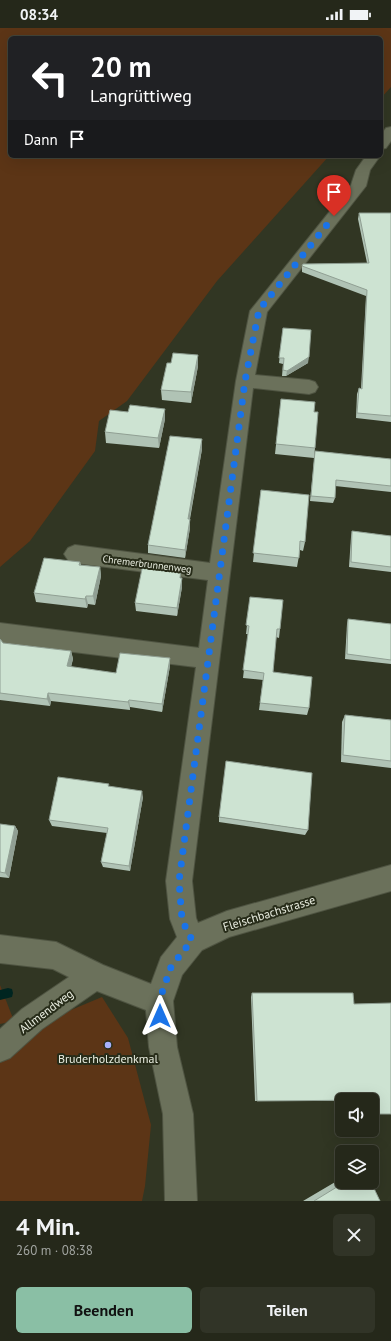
<!DOCTYPE html>
<html lang="de">
<head>
<meta charset="utf-8">
<style>
	:root { --surface:#25281a; --page:#313427; --text:#f1f3f6; --muted:#a3a6a2; --line:#424439; --accent:#8abfa5 }
	body { margin:0; font-family:"PT Sans",sans-serif; background:var(--page); color:var(--text); height:100vh; display:flex; flex-direction:column; font-size:15px; white-space:nowrap }
	* { box-sizing:border-box; margin:0 }
	p { font-size:13px; color:var(--muted) }
	.icon { flex:none; width:22px; height:22px; fill:none; stroke:currentColor; stroke-width:2; stroke-linecap:round; stroke-linejoin:round }
	.map { position:relative; height:1173px; overflow:hidden }
	.sheet { display:flex; flex-direction:column; background:var(--surface); flex:1 }
	.sheet>* { flex:none }
	.guide { position:absolute; left:8px; top:8px; width:375px; height:122px; border-radius:6px; box-shadow:0 4px 16px #0002,0 0 0 1px var(--line); background:#202124; color:#fff; overflow:hidden }
	.tools { position:absolute; left:335px; top:1065px; display:grid; gap:8px }
	.tools a { display:grid; place-items:center; width:44px; height:44px; border-radius:6px; background:var(--surface); box-shadow:0 4px 16px #0002,0 0 0 1px var(--line); font-size:20px }
	.pin { position:absolute; display:grid; place-items:center; width:34px; height:34px; color:#fff; margin:-41px -17px; border-radius:50% 50% 50% 0; rotate:-45deg; box-shadow:0 0 4px #0007 }
	.pin .icon { rotate:45deg }
	.me { position:absolute; width:44px; margin:-22px; rotate:0deg; stroke-linejoin:round; filter:drop-shadow(0 0 3px #0008) }
	.turn { display:flex; align-items:center; gap:14px; height:84px; padding:0 16px; font-size:18px }
	.turn .icon { width:52px; height:52px; stroke-width:2.5 }
	.turn b { display:block; font-size:28px; line-height:34px }
	.then { display:flex; align-items:center; height:38px; padding:0 16px; background:#0003; gap:8px; font-size:15px }
	.round { display:grid; place-items:center; flex:none; width:42px; height:42px; border-radius:6px; background:var(--page) }
	.overview { display:flex; align-items:center; justify-content:space-between; height:68px; padding:0 16px }
	h1 { font-size:24px; font-weight:600; line-height:30px }
	.action { display:flex; gap:8px; margin-top:auto; padding:8px 16px }
	.action a { flex:1; height:46px; border-radius:6px; background:var(--accent); color:#111; font-size:16px; font-weight:600; line-height:46px; text-align:center }
	.action a+a { background:var(--page); color:var(--text) }
	.status { display:flex; justify-content:space-between; align-items:center; height:28px; padding:0 20px; background:var(--surface); direction:ltr }
	.status svg { height:11px; fill:currentColor }
	.map>svg:first-child { display:block }
</style>
</head>
<body>
<div class="status"><b>08:34</b><svg viewBox="0 0 49 12"><path d="M0 12V9h3v3zM5 12V6h3v6zM10 12V3h3v9zM15 12V0h3v12zM26 1h20v11H26zM47 4h2v5h-2z"/></svg></div>
<div class="map">
<svg width="391" height="1173" viewBox="0 0 391 1173">
	<rect width="100%" height="100%" fill="#313623"/>
	<g fill="#5c3516">
		<polygon points="0,0 391,0 391,59 381,70 381,10 10,10 10,128 329,128 217,253 127,373 99,393 95,423 30,513 0,539"/>
		<polygon points="0,957 14,993 0,996"/>
		<polygon points="102,969 128,1010 151,1097 145,1158 142,1173 0,1173 0,1033 40,995"/>
	</g>
	<g fill="none" stroke-linecap="round" stroke-linejoin="round">
		<polygon fill="#002520" fill-rule="evenodd" points="8,960 12,961 13,965 12,969 0,972 0,962"/>
		<defs>
			<g id="minor">
				<polygon points="391,99 391,113 386,120 381,121 381,107 386,100"/>
				<polygon points="366,128 380,128 370,142 366,158 267,284 255,347 309,352 315,354 318,359 315,364 309,366 253,360 192,853 196,890 198,895 227,883 391,837 391,863 229,909 202,922 182,947 173,973 177,1019 193,1086 197,1173 165,1173 163,1086 149,1019 146,982 97,963 42,1001 10,1030 0,1034 0,1001 22,981 69,949 53,941 0,935 0,907 56,914 103,937 151,956 161,929 177,909 170,891 166,853 196,639 0,615 0,595 199,620 208,552 75,535 68,532 64,526 68,520 75,517 210,535 236,353 250,283 351,157 356,142"/>
			</g>
		</defs>
		<use href="#minor" stroke="#4f5442" stroke-width="2"/>
		<use href="#minor" fill="#6b715b" fill-rule="evenodd"/>
	</g>
	<g fill="#b0c3b5">
		<polygon points="359,185 391,185 391,394 356,390 357,366 359,360 361,361 366,268 302,244 302,238 367,235 358,191"/>
		<polygon points="283,300 308,335 286,348 282,348 283,336 279,335"/>
		<polygon points="198,327 198,338 191,375 162,372 161,362 171,335"/>
		<polygon points="281,371 314,384 315,420 314,430 275,426"/>
		<polygon points="165,391 159,420 106,415 105,404"/>
		<polygon points="202,411 202,421 190,491 190,500 185,530 148,525 148,517"/>
		<polygon points="315,423 391,431 391,464 335,458 335,470 333,475 310,473"/>
		<polygon points="261,462 305,514 303,523 300,522 297,539 253,534"/>
		<polygon points="352,503 391,508 391,544 349,539 351,509"/>
		<polygon points="80,534 81,537 100,539 101,548 95,577 88,576 87,580 36,574 34,565"/>
		<polygon points="182,550 182,559 177,588 136,583 135,575"/>
		<polygon points="250,569 280,601 279,610 276,609 273,644 309,680 307,687 259,682 263,652 243,650 248,606 246,606"/>
		<polygon points="348,591 391,596 391,636 345,631 347,596"/>
		<polygon points="0,611 3,615 71,623 73,631 71,639 116,645 170,630 170,638 162,684 130,679 130,682 51,673 50,678 0,672"/>
		<polygon points="345,687 391,692 391,740 341,734 342,694"/>
		<polygon points="109,759 143,769 130,843 103,839 101,834 107,805 52,798 49,792"/>
		<polygon points="219,789 308,802 305,807 219,794"/>
		<polygon points="0,796 15,798 18,803 9,850 0,849"/>
		<polygon points="252,965 354,976 372,1072 342,1072 342,1073 255,1073 251,969"/>
		<polygon points="342,1150 342,1154 371,1154 380,1173 303,1173"/>
	</g>
	<g fill="#909f93">
		<polygon points="198,327 198,338 191,375 191,364"/>
		<polygon points="309,329 308,335 286,348 287,343"/>
		<polygon points="165,381 165,391 159,420 158,410"/>
		<polygon points="202,411 202,421 188,500 188,491"/>
		<polygon points="190,491 190,500 185,530 185,522"/>
		<polygon points="100,539 101,548 95,577 93,568"/>
		<polygon points="182,550 182,559 177,588 177,580"/>
		<polygon points="86,568 88,576 87,580 85,571"/>
		<polygon points="71,623 73,631 69,646 67,638"/>
		<polygon points="170,630 170,638 162,684 162,676"/>
		<polygon points="48,665 51,673 50,678 47,671"/>
		<polygon points="129,672 130,679 130,682 128,674"/>
		<polygon points="142,763 143,769 130,843 129,838"/>
		<polygon points="15,798 18,803 9,850 5,845"/>
	</g>
	<g fill="#cde3d2" stroke="#909f93">
		<polygon points="359,185 391,185 391,388 357,385 359,360 362,361 367,262 302,238 303,236 369,235"/>
		<polygon points="283,300 311,302 309,329 287,343 283,342 284,330 279,330"/>
		<polygon points="173,325 198,327 191,364 161,362 167,335 171,335"/>
		<polygon points="281,371 315,374 314,384 318,384 315,420 276,416"/>
		<polygon points="130,377 165,381 158,410 105,404 110,382 128,384"/>
		<polygon points="170,408 202,411 188,491 190,491 185,522 148,517"/>
		<polygon points="315,423 391,431 391,458 336,452 335,470 311,468"/>
		<polygon points="261,462 309,467 305,514 300,513 299,530 253,525"/>
		<polygon points="352,503 391,508 391,539 351,534"/>
		<polygon points="44,530 80,534 79,537 100,539 93,568 86,568 85,571 34,565"/>
		<polygon points="143,536 181,541 180,550 182,550 177,580 135,575"/>
		<polygon points="250,569 283,572 280,601 277,601 273,644 312,649 309,680 260,675 264,645 243,642 249,598 246,597"/>
		<polygon points="348,591 391,596 391,632 347,626"/>
		<polygon points="0,611 3,615 71,623 67,638 116,645 120,625 170,630 162,676 129,672 128,674 48,665 47,671 0,665"/>
		<polygon points="345,687 391,692 391,733 343,727"/>
		<polygon points="226,733 312,745 308,802 219,789"/>
		<polygon points="58,749 109,756 108,758 142,763 129,838 101,834 108,800 49,792"/>
		<polygon points="0,796 15,798 5,845 0,844"/>
		<polygon points="252,965 353,965 354,976 391,975 391,1086 372,1086 372,1072 257,1073"/>
		<polygon points="345,1154 371,1154 380,1173 314,1173"/>
	</g>
	<g fill="none" stroke-linecap="round" stroke-linejoin="round">
		<polyline stroke="#1a73e8" stroke-width="7" stroke-dasharray="0 12.6" points="160,988 159,973 171,939 192,912 182,892 179,853 245,353 259,282 334,188"/>
	</g>
	<circle fill="#a7b1fc" stroke="#272c19" stroke-width="1.5" cx="108" cy="1017" r="4"/>
	<g text-anchor="middle" dominant-baseline="central" stroke-width="4" stroke-linejoin="round" paint-order="stroke">
		<g font-size="10" fill="#e9ede0" stroke="#272c19">
			<text transform="translate(147 536) rotate(7)">Chremerbrunnenweg</text>
		</g>
		<g font-size="12" fill="#e9ede0" stroke="#272c19">
			<text transform="translate(269 885) rotate(-17)">Fleischbachstrasse</text>
			<text transform="translate(46 983) rotate(-37)">Allmendweg</text>
		</g>
		<g font-size="12" fill="#e9ede0" stroke="#272c19">
			<text x="108" y="1030">Bruderholzdenkmal</text>
		</g>
	</g>
</svg>
<div class="tools">
<a><svg class="icon" aria-label="sound" viewBox="0 0 24 24"><path d="M4 9h4l5-4v14l-5-4H4zM17 9q2 3 0 6"/></svg></a>
<a><svg class="icon" aria-label="layers" viewBox="0 0 24 24"><path d="M12 4l9 5-9 5-9-5zM3 14l9 5 9-5"/></svg></a>
</div>
<div class="pin" style="left:334px;top:188px;background:#d93025"><svg class="icon" aria-label="arrive" viewBox="0 0 24 24"><path d="M6 21V4h12l-3 4 3 4H6"/></svg></div>
<svg class="me" style="left:160px;top:988px" viewBox="-20 -20 40 40"><path d="M0-17L14 15 0 8-14 15z" fill="#1a73e8" stroke="#fff" stroke-width="4"/></svg>
<div class="guide">
<div class="turn"><svg class="icon" aria-label="left" viewBox="0 0 24 24"><path d="M17 20v-9H6M10 6l-5 5 5 5"/></svg><div><b>20 m</b>Langrüttiweg</div></div>
<div class="then">Dann<svg class="icon" aria-label="arrive" viewBox="0 0 24 24"><path d="M6 21V4h12l-3 4 3 4H6"/></svg></div>
</div>
</div>
<section class="sheet">
<div class="overview"><div><h1>4 Min.</h1><p>260 m · 08:38</p></div><a class="round"><svg class="icon" aria-label="close" viewBox="0 0 24 24"><path d="M6 6l12 12M18 6L6 18"/></svg></a></div>
<div class="action"><a>Beenden</a><a>Teilen</a></div>
</section>
</body>
</html>
